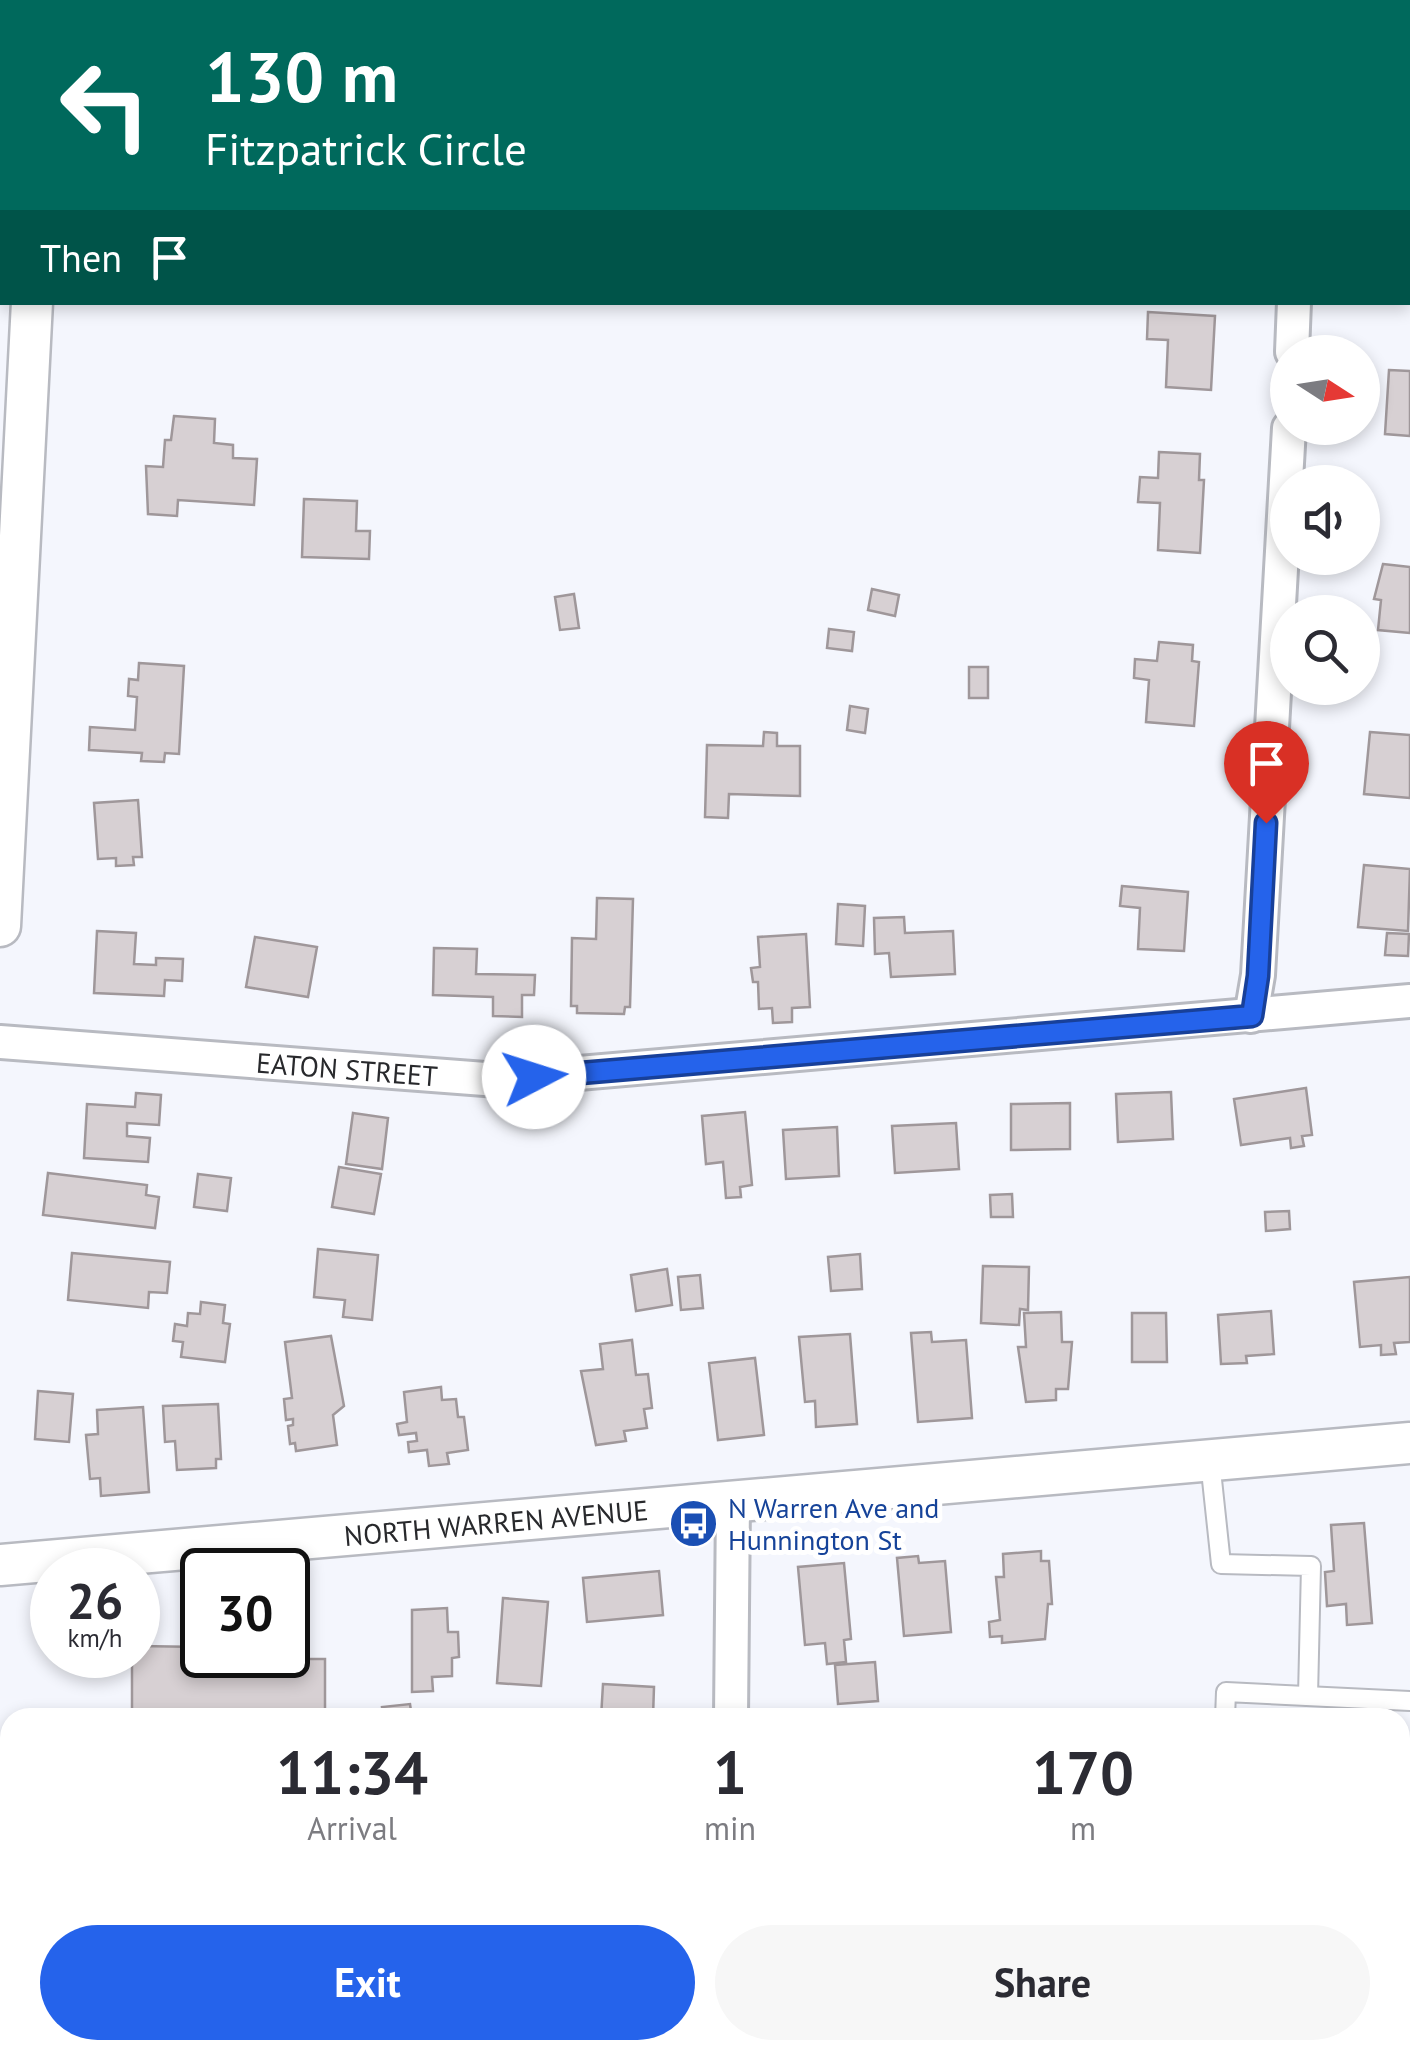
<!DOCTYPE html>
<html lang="en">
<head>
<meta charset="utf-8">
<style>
	:root { --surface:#fff; --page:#f7f7f7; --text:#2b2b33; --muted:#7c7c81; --accent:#2563eb }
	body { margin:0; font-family:"PT Sans",sans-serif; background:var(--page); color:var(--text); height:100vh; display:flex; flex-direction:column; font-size:38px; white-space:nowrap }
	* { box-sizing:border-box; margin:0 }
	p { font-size:32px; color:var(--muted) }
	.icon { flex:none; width:55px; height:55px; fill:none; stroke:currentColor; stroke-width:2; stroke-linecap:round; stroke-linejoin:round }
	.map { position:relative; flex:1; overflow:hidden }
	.drawer { position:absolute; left:0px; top:1708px; width:1410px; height:352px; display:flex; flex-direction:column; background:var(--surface); border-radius:30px 30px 0 0; box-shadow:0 5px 15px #0003 }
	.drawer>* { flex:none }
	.guide { position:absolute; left:0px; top:0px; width:1410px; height:305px; box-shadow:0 5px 15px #0003; background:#00695c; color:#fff; overflow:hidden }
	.needle { width:65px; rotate:102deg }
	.buttons { position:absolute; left:1270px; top:335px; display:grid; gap:20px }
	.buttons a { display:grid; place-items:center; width:110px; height:110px; border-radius:50%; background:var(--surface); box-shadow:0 5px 15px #0003; font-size:50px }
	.speed { position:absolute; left:30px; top:1548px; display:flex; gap:20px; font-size:50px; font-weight:700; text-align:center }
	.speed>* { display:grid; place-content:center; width:130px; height:130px; border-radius:50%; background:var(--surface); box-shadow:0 5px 15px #0003; line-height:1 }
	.speed small { font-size:25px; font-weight:400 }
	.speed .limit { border:5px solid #111; border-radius:15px; background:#fff; color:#111 }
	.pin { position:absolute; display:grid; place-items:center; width:85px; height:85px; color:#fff; margin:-102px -42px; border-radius:50% 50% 50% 0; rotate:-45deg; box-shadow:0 0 10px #0007 }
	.pin .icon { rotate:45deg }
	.me { position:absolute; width:110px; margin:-55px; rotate:85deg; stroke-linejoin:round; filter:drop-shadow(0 0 8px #0008) }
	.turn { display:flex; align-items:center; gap:35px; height:210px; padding:0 40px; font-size:45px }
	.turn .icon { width:130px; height:130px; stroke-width:2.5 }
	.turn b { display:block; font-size:70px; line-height:85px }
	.then { display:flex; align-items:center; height:95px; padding:0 40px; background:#0003; gap:20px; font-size:38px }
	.eta { display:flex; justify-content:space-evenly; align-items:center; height:170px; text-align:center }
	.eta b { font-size:60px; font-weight:600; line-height:70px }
	.action { display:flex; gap:20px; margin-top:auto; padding:20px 40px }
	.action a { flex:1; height:115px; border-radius:60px; background:var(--accent); color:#fff; font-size:40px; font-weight:600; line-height:115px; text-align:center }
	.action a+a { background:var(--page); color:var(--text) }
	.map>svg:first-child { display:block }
</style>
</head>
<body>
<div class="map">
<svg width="1410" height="2059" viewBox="0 0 1410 2059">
	<rect width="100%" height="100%" fill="#f4f6fd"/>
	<g fill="#d7d0d3" stroke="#9f979a" stroke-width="2.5">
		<polygon points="592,0 684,0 690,2 594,2"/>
		<rect x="1408" y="207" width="2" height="62"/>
		<polygon points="1148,312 1215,316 1211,390 1166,387 1168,340 1147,339"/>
		<polygon points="1389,370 1410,371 1410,436 1385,434"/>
		<polygon points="174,416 215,419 214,443 233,445 233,458 257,459 254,505 178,500 177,516 148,514 146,466 163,467 165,440 171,440"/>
		<polygon points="1159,452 1200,454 1199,480 1204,480 1200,553 1158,550 1160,503 1138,502 1140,477 1158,478"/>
		<polygon points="304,499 357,501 356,531 370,531 369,559 302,557"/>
		<polygon points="1383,564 1410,567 1410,633 1378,630 1381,600 1374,599"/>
		<polygon points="872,589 899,595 895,616 868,610"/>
		<polygon points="574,594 579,628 560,630 555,597"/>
		<polygon points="829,629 854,632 852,651 827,648"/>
		<polygon points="1159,642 1193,645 1192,661 1199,662 1194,726 1146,722 1149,680 1134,678 1135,659 1157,661"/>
		<polygon points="139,663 184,666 179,754 165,753 164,762 141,761 142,753 89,750 90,727 135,730 137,697 128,696 129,679 138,680"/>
		<rect x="969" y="667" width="19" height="31"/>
		<polygon points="850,706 868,709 865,733 847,730"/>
		<polygon points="764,732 777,733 777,746 800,746 800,796 729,794 728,818 705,817 707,745 763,746"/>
		<polygon points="1370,732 1410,735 1410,798 1364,794"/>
		<polygon points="138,800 142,857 133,857 134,865 116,866 116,858 98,859 94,803"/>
		<polygon points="1364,865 1410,869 1408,931 1358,927"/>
		<polygon points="1122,886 1188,892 1184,951 1138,949 1140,908 1120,906"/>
		<polygon points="597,898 633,899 630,1007 625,1007 624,1014 577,1013 577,1006 571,1006 572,938 596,939"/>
		<polygon points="838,904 865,906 863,946 836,944"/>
		<polygon points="904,917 905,933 953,931 955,974 891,977 889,953 875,954 874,918"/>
		<polygon points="97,931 136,933 134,964 156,965 156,958 183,959 182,981 165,980 164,996 94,993"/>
		<polygon points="1387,933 1409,934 1408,956 1385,955"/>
		<polygon points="806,934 810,1007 792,1008 792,1022 773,1023 772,1008 759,1009 758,982 753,982 751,968 760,967 758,937"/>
		<polygon points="255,937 317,947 308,997 246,987"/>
		<polygon points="434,948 477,949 476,974 535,975 534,995 522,995 522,1017 493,1016 493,997 433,995"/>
		<polygon points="1306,1088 1312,1135 1302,1136 1304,1146 1291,1148 1290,1138 1241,1145 1234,1099"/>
		<polygon points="1171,1092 1173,1139 1118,1142 1116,1094"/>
		<polygon points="136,1093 161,1095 159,1125 127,1123 127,1136 150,1138 148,1162 84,1158 87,1104 135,1107"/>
		<polygon points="1070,1103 1070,1149 1011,1150 1011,1104"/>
		<polygon points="745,1112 752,1185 740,1187 741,1197 726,1198 723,1162 706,1164 702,1116"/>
		<polygon points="353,1113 388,1118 382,1169 346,1164"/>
		<polygon points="956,1123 959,1169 895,1173 892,1126"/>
		<polygon points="837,1127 839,1176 786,1179 783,1130"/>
		<polygon points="339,1167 381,1174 374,1214 332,1207"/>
		<polygon points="48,1173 147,1185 146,1195 159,1197 155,1228 43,1215"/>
		<polygon points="198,1174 231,1178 227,1211 194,1207"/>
		<polygon points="1012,1194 1013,1217 991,1217 990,1195"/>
		<polygon points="1289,1211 1290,1229 1266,1231 1265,1212"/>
		<polygon points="318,1249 378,1255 372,1320 343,1317 345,1300 314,1297"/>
		<polygon points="72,1253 170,1262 167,1293 149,1292 148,1308 68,1300"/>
		<polygon points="860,1254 862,1289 831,1291 828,1257"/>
		<polygon points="983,1266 1029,1267 1028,1310 1020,1309 1019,1325 981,1323"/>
		<polygon points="667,1269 672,1305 636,1311 631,1275"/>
		<polygon points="700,1275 703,1308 681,1310 678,1277"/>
		<polygon points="1410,1277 1410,1342 1394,1343 1396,1354 1381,1355 1381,1345 1360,1347 1354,1282"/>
		<polygon points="201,1302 225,1305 223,1323 230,1324 225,1362 181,1357 183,1342 173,1341 175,1324 187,1326 188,1313 200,1314"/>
		<polygon points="1271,1311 1274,1354 1246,1356 1247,1363 1221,1364 1218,1315"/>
		<polygon points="1061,1312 1062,1342 1072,1342 1068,1389 1056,1389 1056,1400 1026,1402 1018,1347 1026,1347 1024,1313"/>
		<polygon points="1132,1313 1166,1313 1167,1362 1132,1362"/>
		<polygon points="931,1332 932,1342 966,1340 972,1418 918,1422 911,1333"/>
		<polygon points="850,1334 857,1424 816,1427 815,1401 805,1402 799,1337"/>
		<polygon points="331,1336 344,1406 333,1415 337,1445 296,1451 295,1443 290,1444 288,1426 293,1425 293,1419 286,1420 284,1399 292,1398 285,1342"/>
		<polygon points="632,1340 636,1375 648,1374 652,1408 644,1409 647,1428 624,1431 626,1441 596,1445 581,1371 603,1369 600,1344"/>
		<polygon points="755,1358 764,1435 718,1440 709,1363"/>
		<polygon points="441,1387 442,1400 456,1399 458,1417 464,1417 468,1450 447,1453 449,1464 429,1466 427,1450 409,1452 408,1442 417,1441 416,1433 399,1435 397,1424 407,1422 404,1392"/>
		<polygon points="38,1391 73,1394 69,1442 35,1439"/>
		<polygon points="218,1404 221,1459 216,1459 216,1468 177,1470 175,1441 165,1442 163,1406"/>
		<polygon points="143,1407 149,1492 101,1496 100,1478 90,1479 86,1435 98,1434 97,1410"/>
		<polygon points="1364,1523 1372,1623 1347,1625 1346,1604 1327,1606 1325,1572 1334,1571 1331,1525"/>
		<polygon points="1041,1551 1041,1561 1049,1561 1052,1604 1048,1604 1045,1639 1002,1643 1002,1636 990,1637 989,1622 1000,1620 996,1577 1004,1577 1003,1554"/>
		<polygon points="918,1556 919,1563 945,1561 951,1632 904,1636 897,1558"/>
		<polygon points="844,1563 851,1639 844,1640 846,1662 827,1664 825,1643 805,1645 798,1567"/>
		<polygon points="659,1571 663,1615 587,1622 583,1578"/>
		<polygon points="503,1598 548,1602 541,1686 497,1683"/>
		<polygon points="447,1608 448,1632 458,1632 459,1657 452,1658 452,1676 432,1677 433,1691 412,1692 412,1610"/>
		<polygon points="138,1646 202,1647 202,1655 240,1655 240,1659 272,1660 272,1655 288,1655 288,1649 289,1659 325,1659 325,1718 132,1718 132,1655 138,1655"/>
		<polygon points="875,1662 878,1701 838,1704 835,1665"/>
		<polygon points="603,1684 654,1687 653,1717 659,1718 601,1718"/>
		<polygon points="410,1704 412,1718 383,1718 382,1707"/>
		<polygon points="1400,1753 1410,1754 1410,1814 1400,1813"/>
		<polygon points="1410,1928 1410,2005 1400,2005 1400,1943 1409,1944"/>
		<rect x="192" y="2050" width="68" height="9"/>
		<rect x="297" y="2050" width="49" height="9"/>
		<polygon points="382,2050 441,2053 441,2059 382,2059"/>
		<polygon points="492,2054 539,2057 539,2059 492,2059"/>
	</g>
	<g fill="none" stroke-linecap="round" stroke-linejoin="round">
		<defs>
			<g id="service">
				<polyline points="1210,1461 1221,1564 1311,1566 1308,1696"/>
				<polyline points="1225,1718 1226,1692 1410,1701"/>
			</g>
			<g id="minor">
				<polyline points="1045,2 1063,0"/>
				<polyline points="1317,2 1318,0"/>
				<polyline points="0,64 2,64"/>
				<polyline points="1292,352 1294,302"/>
				<polyline points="1251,1016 1258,975 1289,428"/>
				<path id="s1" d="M0,1042L498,1080L1410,1001"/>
				<polyline points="731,1718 733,1501"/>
				<polyline points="0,1948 10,1948"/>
				<polyline points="1143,2050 1143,2059"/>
				<polyline points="1364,2050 1410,2054"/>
				<polyline points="718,2059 720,2050"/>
			</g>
			<g id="tertiary">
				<polyline points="48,2 48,0"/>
				<polyline points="0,926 32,302"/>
				<path id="s2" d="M0,1565L1410,1443"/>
			</g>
		</defs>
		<use href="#service" stroke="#b8bac1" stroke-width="22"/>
		<use href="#minor" stroke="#b8bac1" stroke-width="38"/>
		<use href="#tertiary" stroke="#b8bac1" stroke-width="45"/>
		<use href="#service" stroke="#fff" stroke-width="18"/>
		<use href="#minor" stroke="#fff" stroke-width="32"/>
		<use href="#tertiary" stroke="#fff" stroke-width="40"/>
	</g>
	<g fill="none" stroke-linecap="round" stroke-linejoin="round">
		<defs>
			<polyline id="route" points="534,1077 1252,1016 1258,976 1266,823"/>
		</defs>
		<use href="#route" stroke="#184099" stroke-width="25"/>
		<use href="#route" stroke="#2563eb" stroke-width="18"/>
	</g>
	<defs>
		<symbol id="bus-disc" viewBox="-11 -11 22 22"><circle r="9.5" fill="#1a4fb4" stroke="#fff"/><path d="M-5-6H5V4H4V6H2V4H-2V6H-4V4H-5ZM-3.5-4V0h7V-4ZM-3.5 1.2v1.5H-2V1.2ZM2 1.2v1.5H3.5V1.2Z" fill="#fff"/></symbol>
	</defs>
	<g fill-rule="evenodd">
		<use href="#bus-disc" x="666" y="1496" width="55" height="55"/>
	</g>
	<g text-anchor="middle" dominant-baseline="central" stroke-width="10" stroke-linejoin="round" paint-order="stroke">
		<g font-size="28" fill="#28292c" stroke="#fff">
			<text stroke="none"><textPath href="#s1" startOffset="348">EATON STREET</textPath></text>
			<text stroke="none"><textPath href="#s2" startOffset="498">NORTH WARREN AVENUE</textPath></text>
		</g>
		<g font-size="28" fill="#164399" stroke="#fff" text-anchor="start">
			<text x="728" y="1507">N Warren Ave and<tspan x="728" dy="32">Hunnington St</tspan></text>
		</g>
	</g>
</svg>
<div class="buttons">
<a><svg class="needle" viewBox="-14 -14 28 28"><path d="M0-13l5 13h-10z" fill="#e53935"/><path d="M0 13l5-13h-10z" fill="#7c7c81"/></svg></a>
<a><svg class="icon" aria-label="sound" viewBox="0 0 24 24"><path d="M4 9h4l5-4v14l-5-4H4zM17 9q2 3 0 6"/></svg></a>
<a><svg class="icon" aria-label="search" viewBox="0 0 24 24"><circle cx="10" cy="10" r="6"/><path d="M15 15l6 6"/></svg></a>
</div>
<div class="speed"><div>26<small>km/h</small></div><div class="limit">30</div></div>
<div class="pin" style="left:1266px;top:823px;background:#d93025"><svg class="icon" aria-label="arrive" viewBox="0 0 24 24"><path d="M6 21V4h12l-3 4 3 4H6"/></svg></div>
<svg class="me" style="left:534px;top:1077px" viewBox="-20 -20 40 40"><circle r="19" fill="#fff"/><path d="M0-13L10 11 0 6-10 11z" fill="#2563eb"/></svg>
<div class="guide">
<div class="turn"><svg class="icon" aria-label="left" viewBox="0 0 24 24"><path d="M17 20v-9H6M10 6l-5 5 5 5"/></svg><div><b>130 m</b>Fitzpatrick Circle</div></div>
<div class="then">Then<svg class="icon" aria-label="arrive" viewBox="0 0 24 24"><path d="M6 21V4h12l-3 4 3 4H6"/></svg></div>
</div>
<section class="drawer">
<div class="eta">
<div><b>11:34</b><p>Arrival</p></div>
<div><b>1</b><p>min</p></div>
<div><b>170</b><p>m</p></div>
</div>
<div class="action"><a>Exit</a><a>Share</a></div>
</section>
</div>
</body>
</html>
